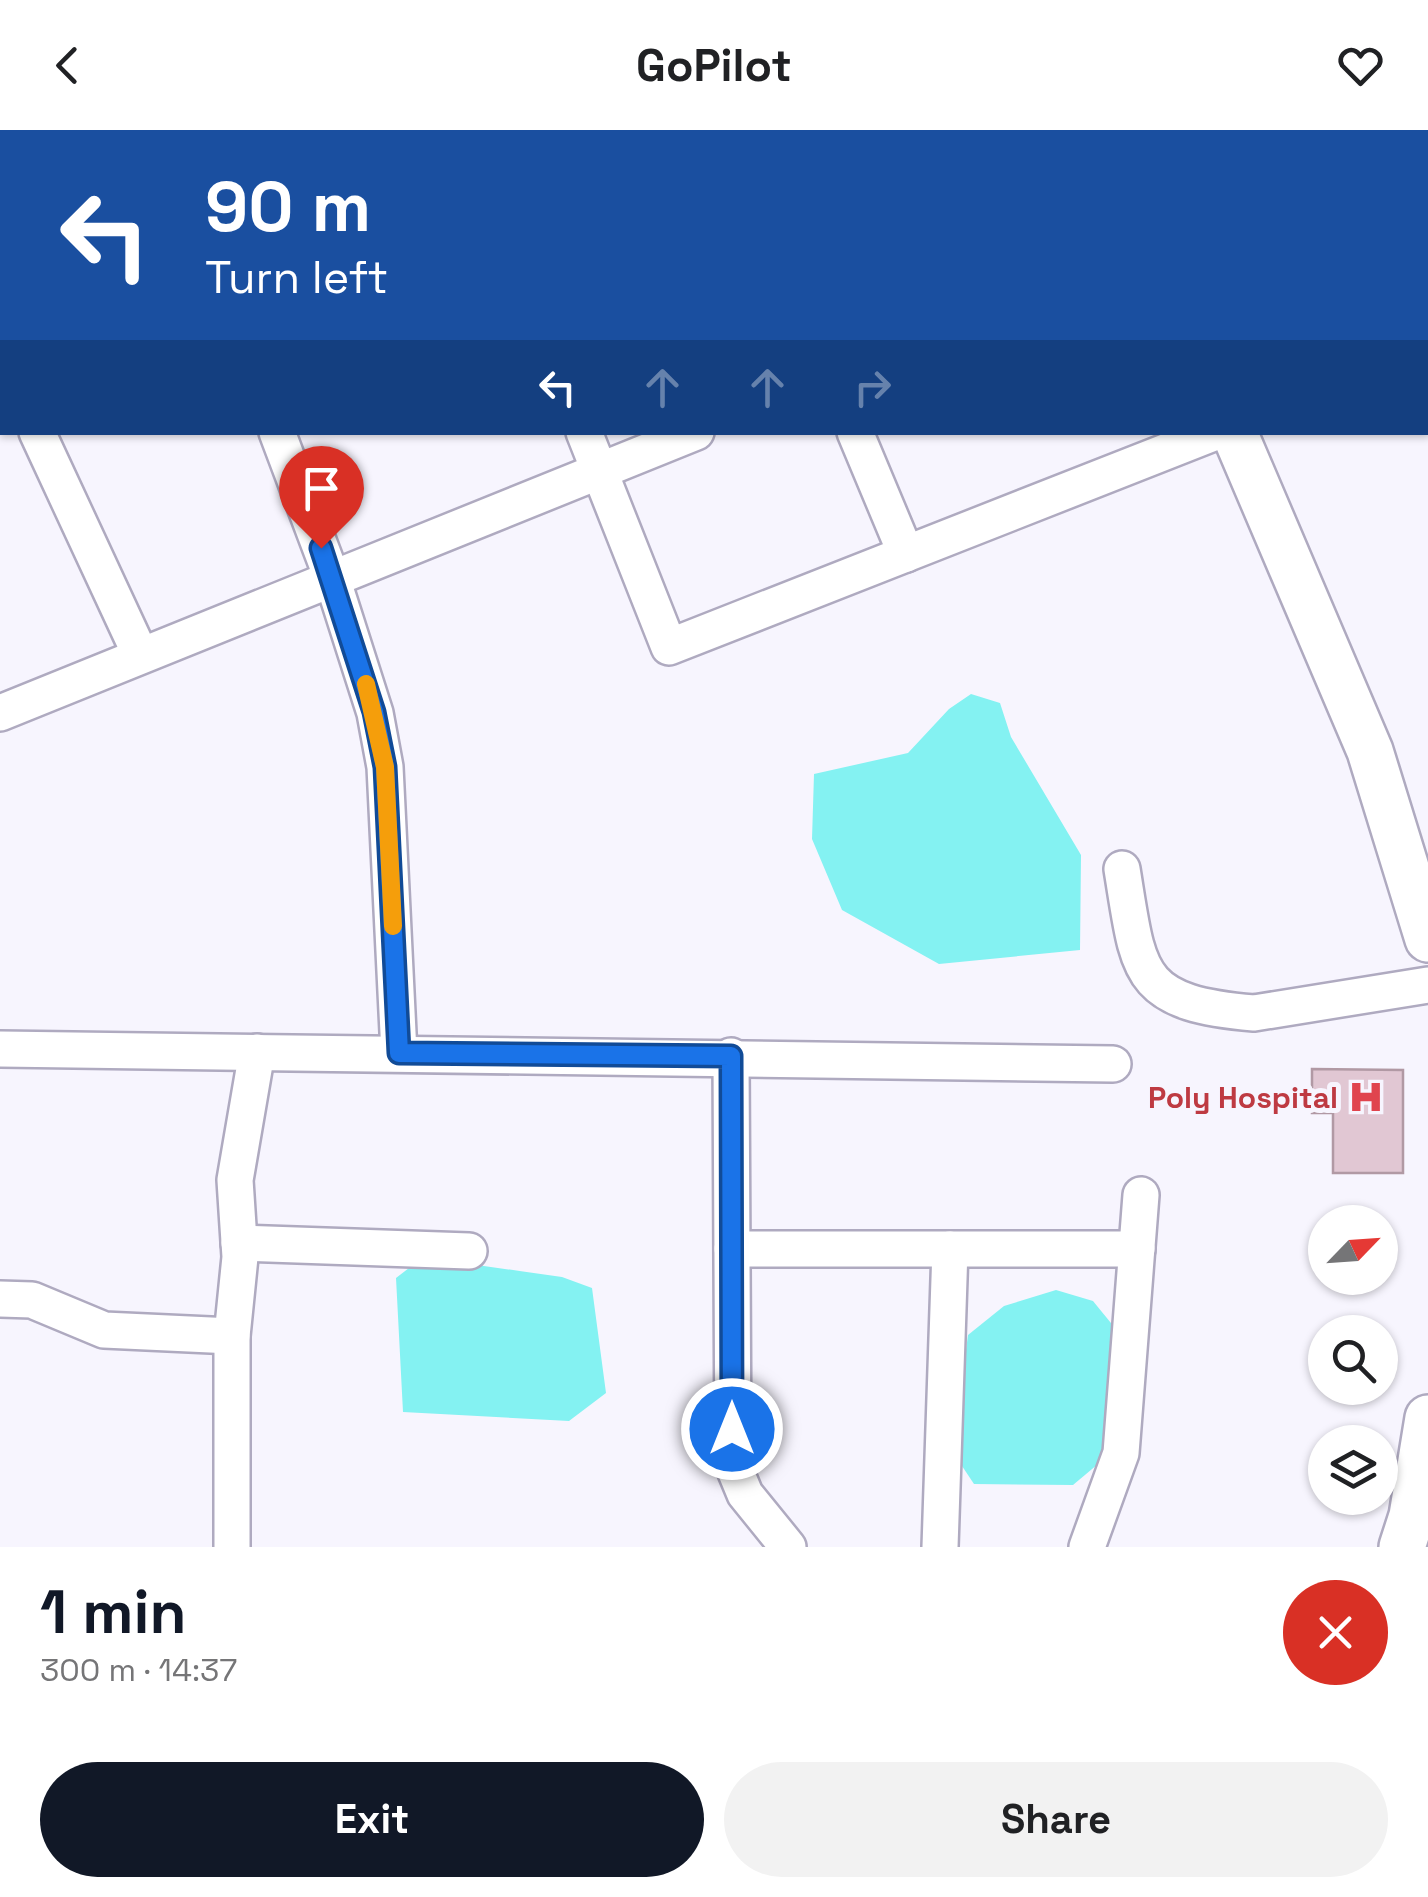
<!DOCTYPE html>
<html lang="en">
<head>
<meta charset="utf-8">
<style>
	:root { --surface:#fff; --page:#f2f2f2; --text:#202124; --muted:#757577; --accent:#111827 }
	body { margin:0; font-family:"Space Grotesk",sans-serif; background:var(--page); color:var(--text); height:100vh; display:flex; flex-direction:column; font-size:38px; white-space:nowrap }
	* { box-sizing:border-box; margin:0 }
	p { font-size:32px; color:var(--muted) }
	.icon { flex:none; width:55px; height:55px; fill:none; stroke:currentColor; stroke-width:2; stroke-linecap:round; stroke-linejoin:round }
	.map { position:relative; height:1417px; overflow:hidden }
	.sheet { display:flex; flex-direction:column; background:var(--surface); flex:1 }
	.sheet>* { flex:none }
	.banner { position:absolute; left:0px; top:0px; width:1430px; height:305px; box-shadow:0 2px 8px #0004; background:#1a4fa0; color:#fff; overflow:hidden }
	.needle { width:65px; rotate:65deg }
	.fabs { position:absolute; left:1308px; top:1075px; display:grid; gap:20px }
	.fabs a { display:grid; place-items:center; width:90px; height:90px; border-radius:50%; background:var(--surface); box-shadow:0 2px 8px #0004; font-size:50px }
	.pin { position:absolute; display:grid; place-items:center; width:85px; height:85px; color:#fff; margin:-102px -42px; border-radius:50% 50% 50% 0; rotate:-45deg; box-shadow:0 0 10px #0007 }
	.pin .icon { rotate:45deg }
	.me { position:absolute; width:110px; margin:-55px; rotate:0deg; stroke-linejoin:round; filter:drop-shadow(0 0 8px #0008) }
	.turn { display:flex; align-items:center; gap:35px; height:210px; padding:0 40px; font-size:45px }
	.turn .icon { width:130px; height:130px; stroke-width:2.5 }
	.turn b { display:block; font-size:70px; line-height:85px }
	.lanes { display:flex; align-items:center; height:95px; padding:0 40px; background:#0003; justify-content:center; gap:50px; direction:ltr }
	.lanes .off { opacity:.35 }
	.round { display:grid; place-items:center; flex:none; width:105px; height:105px; border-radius:52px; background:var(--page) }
	.summary { display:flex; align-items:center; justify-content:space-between; height:170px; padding:0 40px }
	h1 { font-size:60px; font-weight:700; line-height:75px; color:var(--accent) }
	.action { display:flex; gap:20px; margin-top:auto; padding:20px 40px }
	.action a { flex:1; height:115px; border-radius:60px; background:var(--accent); color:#fff; font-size:40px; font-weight:700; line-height:115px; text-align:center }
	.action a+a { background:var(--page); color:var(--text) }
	header { display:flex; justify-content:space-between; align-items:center; height:130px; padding:0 40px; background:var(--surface); font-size:45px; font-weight:700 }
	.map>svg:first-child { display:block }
</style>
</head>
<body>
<header><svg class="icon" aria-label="back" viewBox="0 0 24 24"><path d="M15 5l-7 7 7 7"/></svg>GoPilot<svg class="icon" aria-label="heart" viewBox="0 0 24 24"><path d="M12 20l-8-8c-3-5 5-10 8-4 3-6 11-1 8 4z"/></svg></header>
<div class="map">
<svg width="1428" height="1417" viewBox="0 0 1428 1417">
	<rect width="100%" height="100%" fill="#f7f5fe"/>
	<g fill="#84f2f2">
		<polygon points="971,564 1000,573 1011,607 1081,725 1080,820 939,834 842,780 812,709 814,644 908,623 949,579"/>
		<polygon points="444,1111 470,1134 562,1147 592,1158 606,1263 569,1291 403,1282 396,1148"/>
		<polygon points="1056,1160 1093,1171 1115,1198 1104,1329 1073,1355 974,1354 952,1321 968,1205 1004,1176"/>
	</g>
	<polygon fill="#e1c7d3" stroke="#b199a4" stroke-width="2.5" points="1312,939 1403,940 1403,1043 1333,1043 1333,983 1312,983"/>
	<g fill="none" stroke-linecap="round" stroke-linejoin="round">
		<defs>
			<g id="minor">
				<polyline points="142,0 143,2"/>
				<polyline points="468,0 469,2"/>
				<polyline points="757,0 758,2"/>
				<polyline points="0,222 2,227"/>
				<polyline points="37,302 140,524"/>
				<polyline points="277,302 332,448 375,583 385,637 399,923"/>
				<polyline points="584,302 669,517 1216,302"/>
				<polyline points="855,302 906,424"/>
				<polyline points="0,583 696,302"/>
				<path d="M1122,739C1139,843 1135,873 1254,883L1428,855"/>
				<polyline points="0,919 1113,934"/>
				<polyline points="731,926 733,1335 745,1364 788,1417"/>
				<polyline points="239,1113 469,1121"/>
				<polyline points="732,1119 1137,1119"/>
				<polyline points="0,1169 32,1170 104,1200 232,1206"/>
				<polyline points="232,1417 232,1206 240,1127 235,1050 257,922"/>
				<polyline points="940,1417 950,1119"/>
				<polyline points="1087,1417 1121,1323 1141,1065"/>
			</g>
			<g id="major">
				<polyline points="1105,0 1106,2"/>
				<polyline points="1234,302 1370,621 1428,809"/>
				<polyline points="1402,1417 1412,1386 1428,1288"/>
			</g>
		</defs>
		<use href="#minor" stroke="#afaac0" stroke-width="40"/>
		<use href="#major" stroke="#afaac0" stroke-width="50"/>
		<use href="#minor" stroke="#fff" stroke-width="35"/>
		<use href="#major" stroke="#fff" stroke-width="45"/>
	</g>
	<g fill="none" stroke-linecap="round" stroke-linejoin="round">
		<defs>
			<polyline id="route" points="321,418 374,582 385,637 399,923 731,926 732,1299"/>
		</defs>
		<use href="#route" stroke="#114b97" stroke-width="25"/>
		<use href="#route" stroke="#1a73e8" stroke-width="18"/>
		<polyline stroke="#f59e0b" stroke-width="18" points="366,554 385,637 393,796"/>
	</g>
	<defs>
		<symbol id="hospital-bare" viewBox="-9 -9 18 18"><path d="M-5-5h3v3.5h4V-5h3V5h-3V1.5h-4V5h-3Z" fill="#e0444e" stroke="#f7f5fe" stroke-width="2.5" paint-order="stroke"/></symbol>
	</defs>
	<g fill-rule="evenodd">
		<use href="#hospital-bare" x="1341" y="942" width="50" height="50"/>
	</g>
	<g text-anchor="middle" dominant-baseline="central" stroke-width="10" stroke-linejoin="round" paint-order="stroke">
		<g font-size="30" font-weight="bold" fill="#be3a42" stroke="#f7f5fe" text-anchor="end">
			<text x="1338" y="967">Poly Hospital</text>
		</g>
	</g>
</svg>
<div class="fabs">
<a><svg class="needle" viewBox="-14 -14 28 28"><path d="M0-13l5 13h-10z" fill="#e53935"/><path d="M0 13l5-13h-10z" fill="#757577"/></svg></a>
<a><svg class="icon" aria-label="search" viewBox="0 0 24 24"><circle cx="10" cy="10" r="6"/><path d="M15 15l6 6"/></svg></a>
<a><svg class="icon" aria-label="layers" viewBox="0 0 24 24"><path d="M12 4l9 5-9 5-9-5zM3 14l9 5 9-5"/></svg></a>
</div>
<div class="pin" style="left:321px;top:418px;background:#d93025"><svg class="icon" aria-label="arrive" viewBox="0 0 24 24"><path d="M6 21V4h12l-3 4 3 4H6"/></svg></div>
<svg class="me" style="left:732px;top:1299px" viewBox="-20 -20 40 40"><circle r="17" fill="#1a73e8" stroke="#fff" stroke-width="3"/><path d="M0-11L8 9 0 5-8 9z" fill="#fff"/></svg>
<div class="banner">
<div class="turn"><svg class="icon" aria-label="left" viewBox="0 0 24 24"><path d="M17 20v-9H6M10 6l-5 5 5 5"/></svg><div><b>90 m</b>Turn left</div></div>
<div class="lanes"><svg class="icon" aria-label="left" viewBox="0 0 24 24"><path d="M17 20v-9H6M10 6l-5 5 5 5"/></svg><svg class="icon off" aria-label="ahead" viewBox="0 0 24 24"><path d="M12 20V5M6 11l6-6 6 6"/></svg><svg class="icon off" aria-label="ahead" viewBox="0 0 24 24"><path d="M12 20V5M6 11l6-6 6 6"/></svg><svg class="icon off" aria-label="right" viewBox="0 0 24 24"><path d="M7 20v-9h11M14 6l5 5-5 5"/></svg></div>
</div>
</div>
<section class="sheet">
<div class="summary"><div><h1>1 min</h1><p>300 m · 14:37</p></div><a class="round" style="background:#d93025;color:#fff"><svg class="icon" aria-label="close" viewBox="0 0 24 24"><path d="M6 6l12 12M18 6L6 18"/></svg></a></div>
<div class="action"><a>Exit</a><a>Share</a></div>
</section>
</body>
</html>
